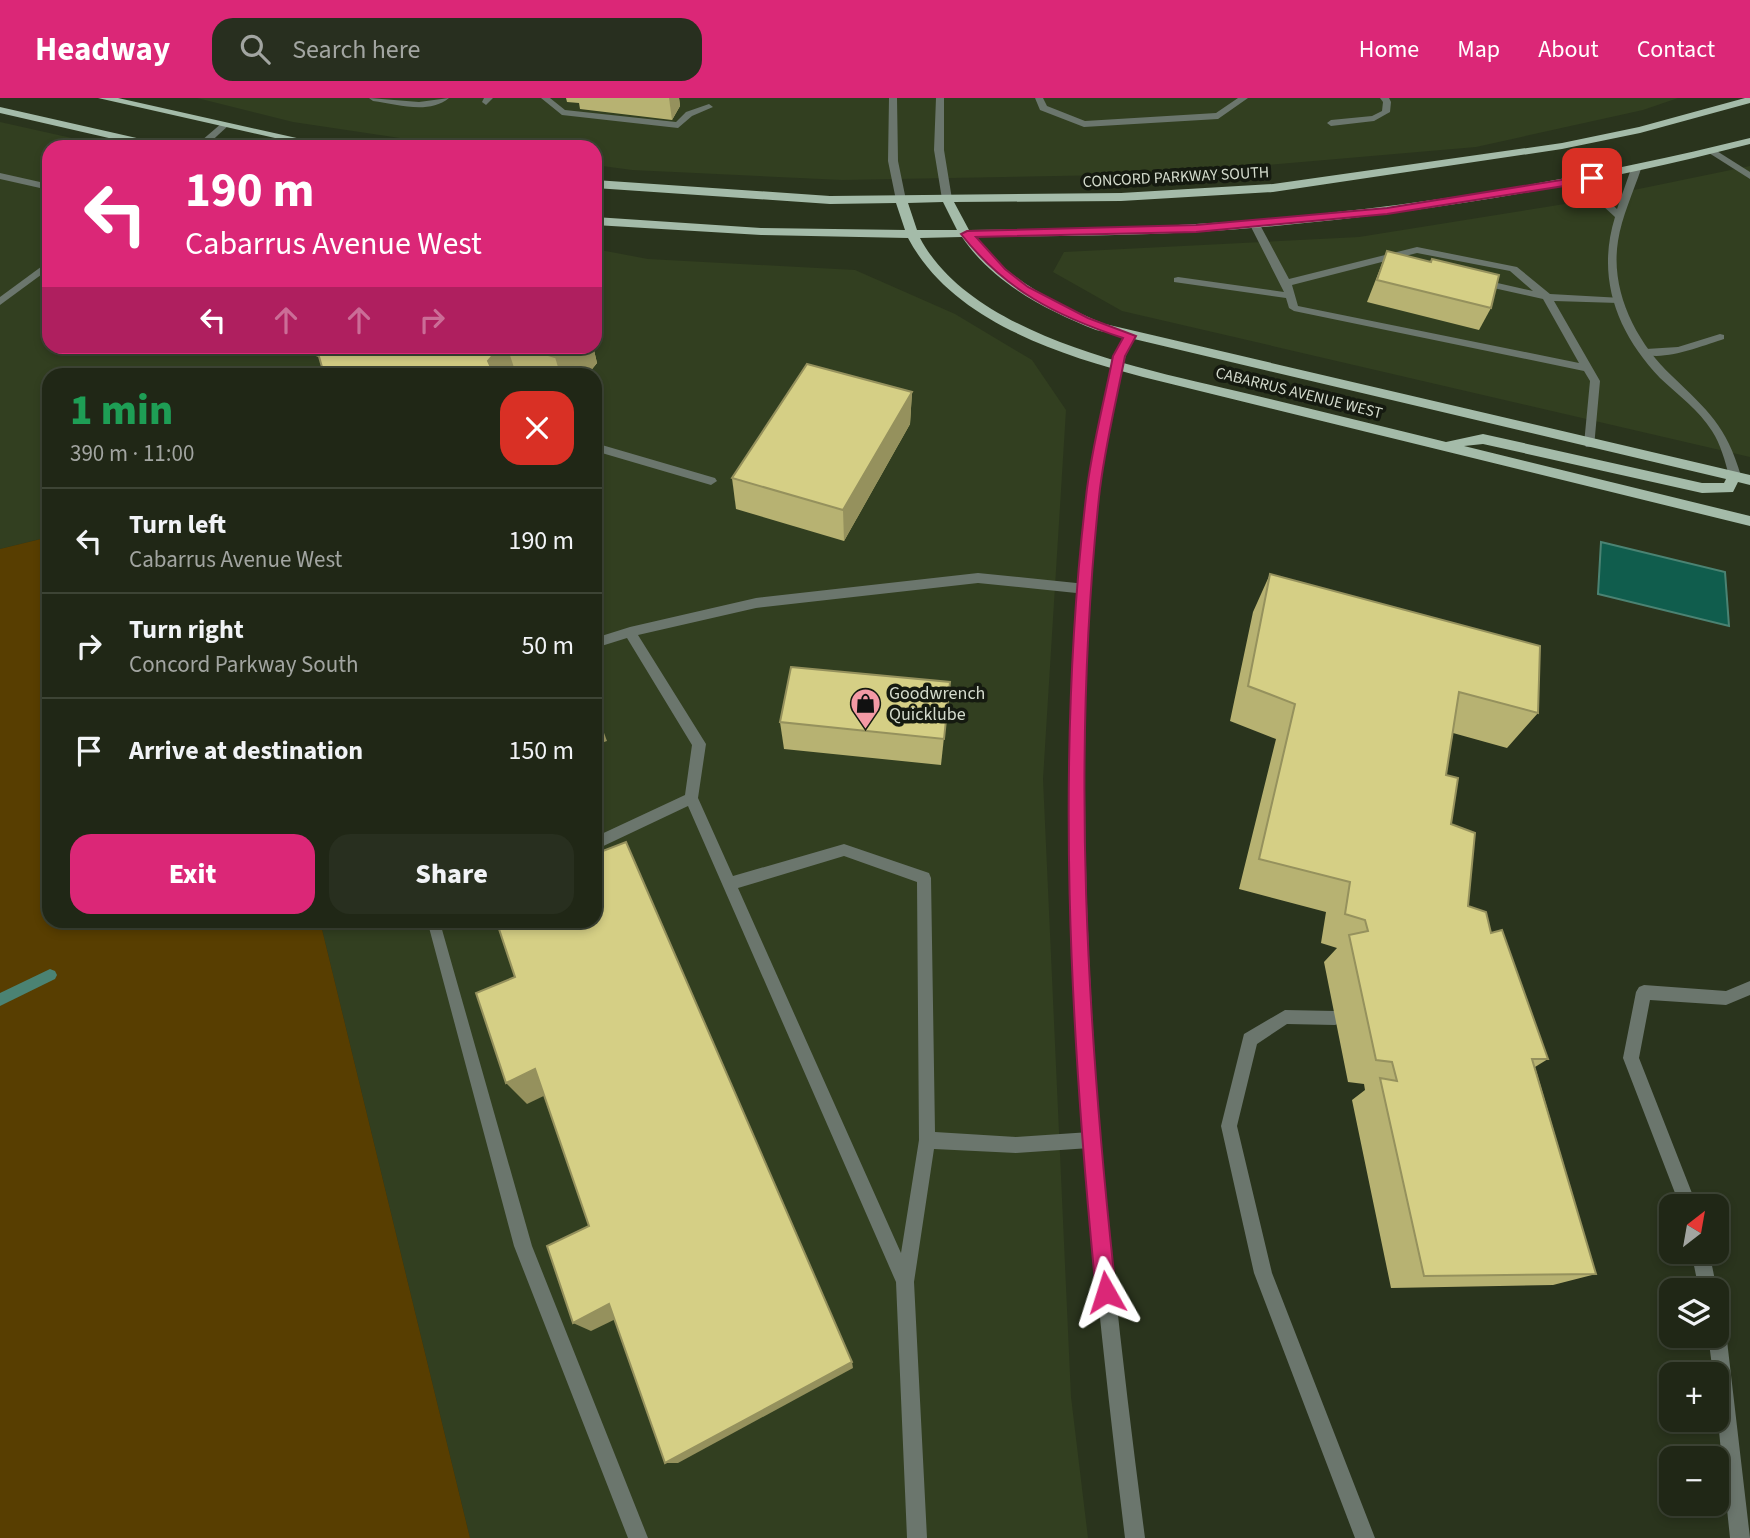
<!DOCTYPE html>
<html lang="en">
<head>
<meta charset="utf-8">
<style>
	:root { --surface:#202716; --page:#282f1f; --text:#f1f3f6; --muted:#a2a5a1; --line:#3d4435; --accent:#db2777 }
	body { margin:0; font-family:"Source Sans 3",sans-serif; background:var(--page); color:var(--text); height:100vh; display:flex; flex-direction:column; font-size:26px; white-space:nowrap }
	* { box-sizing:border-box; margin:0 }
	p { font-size:23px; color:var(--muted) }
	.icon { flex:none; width:38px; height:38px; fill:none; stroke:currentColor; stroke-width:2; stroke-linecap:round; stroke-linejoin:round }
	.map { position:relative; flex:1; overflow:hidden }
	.drawer { position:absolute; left:42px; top:270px; width:560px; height:560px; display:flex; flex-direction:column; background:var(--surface); border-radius:21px; box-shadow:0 4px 10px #0003,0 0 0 2px var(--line) }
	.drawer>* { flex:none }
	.top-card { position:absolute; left:42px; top:42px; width:560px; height:214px; border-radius:21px; box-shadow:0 4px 10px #0003,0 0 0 2px var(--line); background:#db2777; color:#fff; overflow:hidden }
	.needle { width:46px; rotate:31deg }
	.buttons { position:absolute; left:1659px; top:1096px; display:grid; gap:14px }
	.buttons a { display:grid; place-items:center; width:70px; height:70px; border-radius:14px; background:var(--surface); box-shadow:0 4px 10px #0003,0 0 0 2px var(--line); font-size:35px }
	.pin { position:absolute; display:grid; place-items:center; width:60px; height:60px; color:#fff; margin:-30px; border-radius:14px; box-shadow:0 4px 10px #0006 }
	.me { position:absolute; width:77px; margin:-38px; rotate:354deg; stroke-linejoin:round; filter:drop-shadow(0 0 5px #0008) }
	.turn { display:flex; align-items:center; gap:24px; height:147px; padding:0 28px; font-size:32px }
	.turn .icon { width:91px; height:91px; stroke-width:2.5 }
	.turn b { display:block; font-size:49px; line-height:60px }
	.lanes { display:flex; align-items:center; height:66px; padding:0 28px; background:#0003; justify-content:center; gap:35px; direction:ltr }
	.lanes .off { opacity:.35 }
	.round { display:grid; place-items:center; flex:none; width:74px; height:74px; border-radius:21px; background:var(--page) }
	.overview { display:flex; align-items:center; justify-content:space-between; height:119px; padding:0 28px }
	h1 { font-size:42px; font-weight:800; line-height:52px; color:#1e9e55 }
	.primary-button { display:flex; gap:14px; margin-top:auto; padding:14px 28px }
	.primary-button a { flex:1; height:80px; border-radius:21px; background:var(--accent); color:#fff; font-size:28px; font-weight:800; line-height:80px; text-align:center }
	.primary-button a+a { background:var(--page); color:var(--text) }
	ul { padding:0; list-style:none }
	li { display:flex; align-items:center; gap:21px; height:105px; padding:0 28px; border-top:2px solid var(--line) }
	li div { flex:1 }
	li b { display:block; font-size:26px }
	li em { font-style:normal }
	header { display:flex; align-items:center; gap:42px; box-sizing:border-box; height:98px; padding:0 35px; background:var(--accent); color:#fff }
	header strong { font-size:33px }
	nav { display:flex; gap:38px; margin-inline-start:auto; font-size:24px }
	.search { width:490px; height:63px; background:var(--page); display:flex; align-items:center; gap:18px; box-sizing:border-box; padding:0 24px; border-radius:21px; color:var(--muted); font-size:26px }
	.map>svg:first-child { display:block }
</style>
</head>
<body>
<header>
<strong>Headway</strong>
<div class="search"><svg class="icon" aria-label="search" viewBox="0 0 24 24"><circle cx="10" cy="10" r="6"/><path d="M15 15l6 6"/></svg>Search here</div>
<nav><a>Home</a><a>Map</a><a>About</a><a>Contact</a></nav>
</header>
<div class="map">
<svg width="1750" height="1440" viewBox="0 0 1750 1440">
	<rect width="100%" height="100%" fill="#2a341d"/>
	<g fill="#323f20">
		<polygon points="197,0 1678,0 1643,12 1476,49 1164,76 842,82 632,72 595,67 595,49 460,49 293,24"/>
		<polygon points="0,24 112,49 49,49 49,248 595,248 595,151 648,161 855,172 955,216 1032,262 1066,312 1043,681 1071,1299 1088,1440 470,1440 320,823 595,822 595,276 49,276 49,439 0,451"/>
		<polygon points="1750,68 1750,359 1122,213 1053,174 1064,154 1359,139 1571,105"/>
	</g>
	<polygon fill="#583e01" points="49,439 49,822 320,823 470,1440 0,1440 0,451"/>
	<polygon fill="#105d4d" stroke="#4b8373" stroke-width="2" points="1601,444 1725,474 1729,528 1598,496"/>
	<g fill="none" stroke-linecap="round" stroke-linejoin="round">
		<polygon fill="#4b8373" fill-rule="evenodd" points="50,871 55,873 57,877 55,881 0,908 0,895"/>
		<g fill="#6b766d" fill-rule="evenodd">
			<path d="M369,0L419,4L449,0C428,17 397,6 373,3Z"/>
			<polygon points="484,0 493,0 486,7 482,4"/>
			<polygon points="541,0 550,0 565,12 676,24 686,14 709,6 713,9 692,18 678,30 562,17"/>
			<polygon points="889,0 897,0 898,63 906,102 901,105 896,102 888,63"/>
			<polygon points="936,0 944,0 944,52 952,101 947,104 942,101 934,52"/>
			<polygon points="1035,0 1043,0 1047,8 1085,23 1216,15 1238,0 1248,0 1218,21 1084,29 1040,12"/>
			<polygon points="1380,0 1389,0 1391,4 1390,14 1374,23 1331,28 1327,25 1331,22 1372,18 1382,13 1383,4"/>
			<polygon points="1712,50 1750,74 1750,81 1709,55 1707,53"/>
			<polygon points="0,75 49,86 49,92 0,81"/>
			<path d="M1254,122L1259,125L1289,181L1417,149L1517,169L1550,196L1622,200V204L1618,205L1554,203L1600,283L1594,349H1586L1584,346L1590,283L1584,273L1294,213L1289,210L1286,200L1174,184V180L1178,179L1284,194L1249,125ZM1417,155L1510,173L1533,193L1480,181L1475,184L1480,187L1543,201L1579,265L1298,208L1292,187Z"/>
			<path d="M1720,236L1724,237V241C1705,247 1657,266 1641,254L1646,251L1678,249Z"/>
			<polygon points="595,345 715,380 717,383 711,387 595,353"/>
			<path d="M978,475L1086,486L1092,491L1086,496L978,485L756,510L638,537L706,646L698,700L733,778L844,746L929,775L931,780L935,1034L1016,1039L1090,1034L1096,1036L1098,1042L1096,1048L1090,1050L1016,1055L934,1051L914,1184L927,1440H907L896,1184L688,708L595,752V739L685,697L692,647L627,540L595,550V540L630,529L756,500ZM844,758L917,784L919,1042L901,1155L738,790Z"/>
			<polygon points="427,822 445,822 441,828 532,1148 648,1440 628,1440 514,1148"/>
			<polygon points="1750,883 1750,897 1726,907 1650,902 1639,960 1697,1108 1680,1108 1623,960 1636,894 1639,889 1644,887 1726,893"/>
			<polygon points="1285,912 1335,913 1340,915 1343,920 1340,925 1335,927 1287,926 1257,946 1237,1028 1272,1175 1375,1440 1355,1440 1254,1175 1221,1028 1244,936"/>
			<polygon points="1691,1153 1709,1153 1717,1192 1699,1192"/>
			<polygon points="1717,1225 1723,1228 1726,1234 1750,1440 1730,1440 1717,1314 1717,1276 1713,1276 1708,1237 1717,1237"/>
		</g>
		<g fill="#6b766d" fill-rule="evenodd">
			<polygon points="222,25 229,27 205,49 194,49"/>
			<path d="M1636,68L1641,71C1633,95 1622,118 1618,143C1610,193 1636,244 1672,278C1708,313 1726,327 1741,378L1739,381H1731L1729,378C1725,363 1721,347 1712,333C1699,312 1678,297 1660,280C1617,235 1596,180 1615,119L1590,96L1566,85L1571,82L1596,92L1617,111L1631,71Z"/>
			<polygon points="49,163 49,171 0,207 0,199"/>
			<path d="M1130,235L1135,238C1121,263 1117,291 1111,319C1100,377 1093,435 1090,494C1072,811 1104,1126 1145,1440H1125C1086,1118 1053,792 1080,467C1084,416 1091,366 1101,316C1107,288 1111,261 1126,236Z"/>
		</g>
		<g fill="#a4bba9" fill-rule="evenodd">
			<polygon points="98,0 118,0 337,49 315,49"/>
			<path d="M1745,0H1750V5L1640,35L1562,51L1273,94L1121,103L954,104L969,132C1045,131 1121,131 1196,126C1384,115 1568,85 1750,40V46C1568,93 1384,122 1196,134C1122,138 1048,138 974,139C1007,181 1056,206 1105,226L1750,377V387L1738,384L1733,394L1702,395L1483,346L1464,348L1750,418V428L1143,279C1058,256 952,223 908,140L761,137L595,127V119L761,130L905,132L896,105L830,106L595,90V82L830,98L1121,95L1273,86L1562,45L1639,29ZM943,104L957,132H917L908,105ZM962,139C993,185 1046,212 1096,232L1726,381L1724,385H1702L1483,336L1446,344C1381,328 1315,312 1249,296C1148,272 973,240 920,140Z"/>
			<polygon points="0,9 163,46 169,49 148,49 0,15"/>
		</g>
	</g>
	<g fill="#b7b272">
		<polygon points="566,0 679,0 680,8 672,22 580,11 579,5 567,4"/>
		<polygon points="1387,153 1491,210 1479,232 1367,204"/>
		<polygon points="284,248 593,248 597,265 588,276 324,276 319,259"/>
		<polygon points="912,294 910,326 844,443 736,411 732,380"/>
		<polygon points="1270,476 1538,615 1507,650 1453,635 1446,677 1451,726 1468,808 1491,835 1548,961 1535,969 1596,1176 1553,1187 1391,1190 1352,1002 1365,992 1364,986 1348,984 1324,864 1337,850 1321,845 1326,814 1239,791 1276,641 1230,623 1253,514"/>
		<polygon points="950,584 941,667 784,651 780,624"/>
	</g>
	<g fill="#95915d">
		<polygon points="669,0 679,0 680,8 672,22"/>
		<polygon points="501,248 507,248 516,276 493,276 488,263"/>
		<polygon points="564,248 593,248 597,265 588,276 560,276 555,259"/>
		<polygon points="912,294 910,326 844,443 843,412"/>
		<polygon points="600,624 607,643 595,647 595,626"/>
		<polygon points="535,971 554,993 527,1006 506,985"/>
		<polygon points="609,1206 626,1216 591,1233 573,1225"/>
		<polygon points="852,1264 853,1270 678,1365 665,1365"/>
	</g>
	<g fill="#d5cf85" stroke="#95915d" stroke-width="2">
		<polygon points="1387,153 1431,164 1432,161 1499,177 1491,210 1377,182"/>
		<polygon points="316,248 501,248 488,263 494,276 324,276"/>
		<polygon points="519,248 564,248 555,259"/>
		<polygon points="807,266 912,294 843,412 732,380"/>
		<polygon points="1270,476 1540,548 1538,615 1459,594 1446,677 1458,680 1451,726 1475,735 1468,808 1486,814 1491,835 1502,832 1548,961 1532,961 1596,1176 1424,1178 1380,980 1397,983 1392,964 1376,962 1349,837 1368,833 1365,822 1345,816 1350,784 1259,761 1295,606 1248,588"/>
		<polygon points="791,569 950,584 944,641 780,624"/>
		<polygon points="595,610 600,624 595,626"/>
		<polygon points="626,744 852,1264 665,1365 609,1206 573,1225 547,1148 589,1128 535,971 506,985 476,895 515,879 496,822 595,822 595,756"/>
	</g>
	<path fill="#db2777" stroke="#8e194d" stroke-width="2" d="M1592,77L1596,78V83L1387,116L1196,134L976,139L1005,171L1028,189L1088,220L1136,238L1125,258C1116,305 1104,352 1099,399C1071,663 1087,931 1116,1194L1113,1201L1106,1204L1099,1201L1096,1194C1070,931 1055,662 1086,399C1091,352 1104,305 1113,258L1123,240C1056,218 1005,192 961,136L967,133L1196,127L1387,110Z"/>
	<defs>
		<symbol id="shop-pin" viewBox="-11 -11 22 30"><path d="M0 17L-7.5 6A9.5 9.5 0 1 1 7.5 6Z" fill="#f49aa5" stroke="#151a10"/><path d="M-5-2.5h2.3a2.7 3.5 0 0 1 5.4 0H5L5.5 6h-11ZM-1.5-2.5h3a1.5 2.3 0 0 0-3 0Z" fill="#111"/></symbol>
	</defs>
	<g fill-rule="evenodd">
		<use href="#shop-pin" x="848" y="588" width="35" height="47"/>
	</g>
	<g text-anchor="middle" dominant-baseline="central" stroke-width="7" stroke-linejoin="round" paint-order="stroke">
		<g font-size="16" fill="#d4dbcd" stroke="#151a10">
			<text transform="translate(1176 79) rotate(-3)">CONCORD PARKWAY SOUTH</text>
			<text transform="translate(1299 295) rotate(14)">CABARRUS AVENUE WEST</text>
		</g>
		<g font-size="18" fill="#d4dbcd" stroke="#151a10" text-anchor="start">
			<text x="889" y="595">Goodwrench<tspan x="889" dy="21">Quicklube</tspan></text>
		</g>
	</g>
</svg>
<div class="buttons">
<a><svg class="needle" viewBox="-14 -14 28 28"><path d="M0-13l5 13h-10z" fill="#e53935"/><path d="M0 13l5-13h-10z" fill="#a2a5a1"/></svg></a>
<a><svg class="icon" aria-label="layers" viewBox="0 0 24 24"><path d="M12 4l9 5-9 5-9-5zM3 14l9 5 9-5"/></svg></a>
<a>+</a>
<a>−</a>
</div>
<div class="pin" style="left:1592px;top:80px;background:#d93025"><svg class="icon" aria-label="arrive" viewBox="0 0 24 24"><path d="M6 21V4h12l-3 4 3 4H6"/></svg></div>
<svg class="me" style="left:1106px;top:1194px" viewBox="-20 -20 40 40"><path d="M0-17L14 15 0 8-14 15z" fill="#db2777" stroke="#fff" stroke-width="4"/></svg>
<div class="top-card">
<div class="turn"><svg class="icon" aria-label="left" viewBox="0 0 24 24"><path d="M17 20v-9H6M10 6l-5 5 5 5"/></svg><div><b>190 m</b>Cabarrus Avenue West</div></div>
<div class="lanes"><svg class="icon" aria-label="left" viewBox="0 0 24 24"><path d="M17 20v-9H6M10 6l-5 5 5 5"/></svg><svg class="icon off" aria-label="ahead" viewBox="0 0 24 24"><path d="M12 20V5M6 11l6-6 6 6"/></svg><svg class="icon off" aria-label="ahead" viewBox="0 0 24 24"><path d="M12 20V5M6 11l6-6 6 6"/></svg><svg class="icon off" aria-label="right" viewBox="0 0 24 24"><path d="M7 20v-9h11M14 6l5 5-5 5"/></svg></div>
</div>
<section class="drawer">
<div class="overview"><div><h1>1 min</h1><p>390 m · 11:00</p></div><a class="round" style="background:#d93025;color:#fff"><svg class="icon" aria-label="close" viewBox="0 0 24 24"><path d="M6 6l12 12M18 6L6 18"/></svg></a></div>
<ul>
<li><svg class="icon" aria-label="left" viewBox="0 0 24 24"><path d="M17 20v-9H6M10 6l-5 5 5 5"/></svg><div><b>Turn left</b><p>Cabarrus Avenue West</p></div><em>190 m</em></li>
<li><svg class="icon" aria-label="right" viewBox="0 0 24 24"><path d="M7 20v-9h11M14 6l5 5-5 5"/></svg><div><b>Turn right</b><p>Concord Parkway South</p></div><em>50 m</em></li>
<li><svg class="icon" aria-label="arrive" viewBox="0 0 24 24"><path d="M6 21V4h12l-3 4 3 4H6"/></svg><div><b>Arrive at destination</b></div><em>150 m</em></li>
</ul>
<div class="primary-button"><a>Exit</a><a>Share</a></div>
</section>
</div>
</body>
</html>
